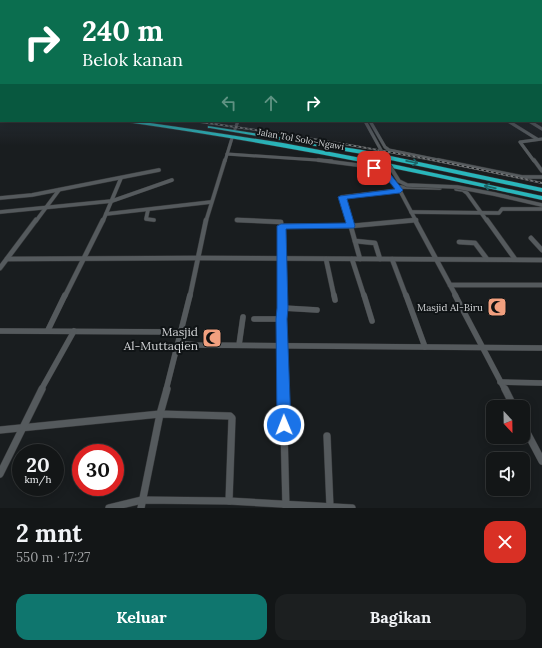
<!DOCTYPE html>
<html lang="id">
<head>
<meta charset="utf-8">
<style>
	:root { --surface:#131617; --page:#1c1f20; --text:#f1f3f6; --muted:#9d9fa1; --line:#323536; --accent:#0f766e }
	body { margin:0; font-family:Lora,serif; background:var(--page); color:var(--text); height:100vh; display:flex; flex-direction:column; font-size:15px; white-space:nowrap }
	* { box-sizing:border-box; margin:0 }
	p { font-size:13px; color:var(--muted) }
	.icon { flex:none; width:22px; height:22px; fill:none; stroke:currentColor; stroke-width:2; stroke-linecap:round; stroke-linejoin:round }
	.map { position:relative; height:508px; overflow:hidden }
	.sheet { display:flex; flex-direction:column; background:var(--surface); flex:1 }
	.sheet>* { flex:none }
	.hud { position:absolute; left:0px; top:0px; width:542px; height:122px; box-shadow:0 2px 10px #0003,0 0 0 1px var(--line); background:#0b6e4f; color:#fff; overflow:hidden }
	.needle { width:26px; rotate:158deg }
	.fabs { position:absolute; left:486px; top:400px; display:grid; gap:8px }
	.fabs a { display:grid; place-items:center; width:44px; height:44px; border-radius:8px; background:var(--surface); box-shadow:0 2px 10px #0003,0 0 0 1px var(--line); font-size:20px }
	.speed { position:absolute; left:12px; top:444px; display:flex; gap:8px; font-size:20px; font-weight:700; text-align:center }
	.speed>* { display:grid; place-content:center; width:52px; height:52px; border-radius:50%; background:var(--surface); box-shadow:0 2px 10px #0003,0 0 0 1px var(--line); line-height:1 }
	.speed small { font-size:10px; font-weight:400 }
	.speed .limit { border:6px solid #d22; background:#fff; color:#111 }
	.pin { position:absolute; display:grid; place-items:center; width:34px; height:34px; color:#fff; margin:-17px; border-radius:8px; box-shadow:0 2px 6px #0006 }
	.me { position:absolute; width:44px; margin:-22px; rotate:359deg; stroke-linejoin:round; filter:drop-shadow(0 0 3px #0008) }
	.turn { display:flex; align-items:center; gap:14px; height:84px; padding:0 16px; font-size:18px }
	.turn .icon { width:52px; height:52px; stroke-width:2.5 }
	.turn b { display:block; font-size:28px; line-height:34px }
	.lanes { display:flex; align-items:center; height:38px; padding:0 16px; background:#0003; justify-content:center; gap:20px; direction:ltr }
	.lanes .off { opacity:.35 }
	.round { display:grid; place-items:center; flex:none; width:42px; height:42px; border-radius:12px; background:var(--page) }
	.head { display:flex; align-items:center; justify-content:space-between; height:68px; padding:0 16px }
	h1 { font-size:24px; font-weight:700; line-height:30px }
	.primary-button { display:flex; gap:8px; margin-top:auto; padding:8px 16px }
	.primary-button a { flex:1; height:46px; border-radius:12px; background:var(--accent); color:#fff; font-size:16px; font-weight:700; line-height:46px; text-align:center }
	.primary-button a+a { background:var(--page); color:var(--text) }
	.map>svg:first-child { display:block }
</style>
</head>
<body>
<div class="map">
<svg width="542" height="508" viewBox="0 0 542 508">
	<rect width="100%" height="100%" fill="#191d1f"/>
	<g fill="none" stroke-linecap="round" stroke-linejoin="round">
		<defs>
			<g id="street-far4">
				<polyline points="370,121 385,147 389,150 443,161"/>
				<polyline points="508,121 537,139"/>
				<polyline points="529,121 542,129"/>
				<polyline points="235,129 238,121"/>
				<polyline points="227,154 332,161"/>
				<polyline points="225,161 232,138"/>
				<polyline points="534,161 520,142 542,139"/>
			</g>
			<g id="street-far3">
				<polyline points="318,160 357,165 385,172 398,187 416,221"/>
				<polyline points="438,160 522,177 542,177"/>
				<polyline points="534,160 542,171"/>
				<polyline points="398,187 440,188"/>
				<polyline points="456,189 463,190 467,193 487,221"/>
				<polyline points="494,194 542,205"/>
				<polyline points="0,198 32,195 159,170"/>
				<polyline points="148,210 146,219 154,220"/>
				<polyline points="0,212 112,201 172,180"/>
				<polyline points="411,212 499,213 502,209 542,209"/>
				<polyline points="106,214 211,202"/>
				<polyline points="237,220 258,221"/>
				<polyline points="36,221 59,190"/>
				<polyline points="103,221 121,178"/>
				<polyline points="206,221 225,160"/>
				<polyline points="349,221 342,197 400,190"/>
				<polyline points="406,221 416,220"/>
			</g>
			<g id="street-far2">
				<polyline points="237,220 281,222 283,296"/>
				<polyline points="349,220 360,259"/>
				<polyline points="415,220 456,296"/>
				<polyline points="487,220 515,259"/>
				<polyline points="281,226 351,226 416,220"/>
				<polyline points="531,238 542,250"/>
				<polyline points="355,241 375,243 380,259"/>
				<polyline points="459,242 475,243 487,259"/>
				<polyline points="7,259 198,258 542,260"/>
				<polyline points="326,259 334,296"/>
				<polyline points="352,259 364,296"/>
				<polyline points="392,259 406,296"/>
				<polyline points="0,268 36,220"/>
				<polyline points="450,285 542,285"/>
				<polyline points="65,296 103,220"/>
				<polyline points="190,296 206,220"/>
			</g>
			<g id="street-far1">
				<polyline points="283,295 283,308 281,319 283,390"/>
				<polyline points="334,295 335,300"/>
				<polyline points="364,295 372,321"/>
				<polyline points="406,295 425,347"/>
				<polyline points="455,295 505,390"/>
				<polyline points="283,308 317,310"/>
				<polyline points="254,319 281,319"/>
				<polyline points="48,330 65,295"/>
				<polyline points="0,331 182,332"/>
				<polyline points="179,343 196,345 542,348"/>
				<polyline points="239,345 243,317"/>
				<polyline points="500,382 542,383"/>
				<polyline points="41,390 74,331"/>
				<polyline points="166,390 190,295"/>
			</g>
			<g id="street">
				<polyline points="283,389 286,508"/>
				<polyline points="505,389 514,407"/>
				<polyline points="523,425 542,461"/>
				<polyline points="0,430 160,414 230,416 232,418 229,501"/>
				<polyline points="327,436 330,507"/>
				<polyline points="0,474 42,389"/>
				<polyline points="109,508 142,500 229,501 352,508"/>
				<polyline points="141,508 160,414 167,389"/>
			</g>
			<rect id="secondary" x="541" y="88" width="1" height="2"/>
			<g id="highway">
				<rect x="0" y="107" width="1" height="2"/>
				<path d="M124,121H136L178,127L283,143L387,163L542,196V200C404,169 266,142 126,122Z"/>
				<polygon points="208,126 362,150 542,188 542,192 362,154 210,128 208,128"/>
			</g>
		</defs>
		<use href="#street-far4" stroke="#36383a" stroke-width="3.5"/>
		<use href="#street-far3" stroke="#36383a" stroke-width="4.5"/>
		<use href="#street-far2" stroke="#36383a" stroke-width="5.5"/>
		<use href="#street-far1" stroke="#36383a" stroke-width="6"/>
		<use href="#street" stroke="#36383a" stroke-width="8"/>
		<use href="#secondary" stroke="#36383a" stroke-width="1"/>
		<use href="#highway" stroke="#36383a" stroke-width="1"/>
		<use href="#street-far4" stroke="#555a5d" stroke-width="3"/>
		<use href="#street-far3" stroke="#555a5d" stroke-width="3.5"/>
		<use href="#street-far2" stroke="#555a5d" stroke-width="4.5"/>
		<use href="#street-far1" stroke="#555a5d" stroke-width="5.5"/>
		<use href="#street" stroke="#555a5d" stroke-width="7"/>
		<use href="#secondary" fill="#487679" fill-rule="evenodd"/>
		<use href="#highway" fill="#29b6bb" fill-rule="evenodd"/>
		<defs>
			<path id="rail" d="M193,121C310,137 427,157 542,183"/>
		</defs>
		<use href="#rail" stroke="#737678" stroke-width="2"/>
		<use href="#rail" stroke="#101416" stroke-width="1" stroke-dasharray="2.5" stroke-linecap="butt"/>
		<defs>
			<polyline id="street-bridge-far1" points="365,121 387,161"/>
			<polyline id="street-bridge" points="386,160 399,181 407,185 457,187 494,194"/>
		</defs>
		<use href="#street-bridge-far1" stroke="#36383a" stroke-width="3.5" stroke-linecap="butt"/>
		<use href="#street-bridge" stroke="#36383a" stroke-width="4.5" stroke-linecap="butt"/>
		<use href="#street-bridge-far1" stroke="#555a5d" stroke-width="3"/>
		<use href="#street-bridge" stroke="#555a5d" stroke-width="3.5"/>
	</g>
	<defs><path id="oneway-shaft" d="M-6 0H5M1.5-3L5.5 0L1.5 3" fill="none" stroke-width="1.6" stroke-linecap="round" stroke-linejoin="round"/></defs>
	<g stroke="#1c6568">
		<use href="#oneway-shaft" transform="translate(412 162) rotate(11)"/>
		<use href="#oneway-shaft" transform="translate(490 187) rotate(-167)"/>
	</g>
	<linearGradient id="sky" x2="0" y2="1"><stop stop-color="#0e1011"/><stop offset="0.51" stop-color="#38404d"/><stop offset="1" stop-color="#38404d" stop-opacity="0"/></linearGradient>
	<rect width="542" height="146" fill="url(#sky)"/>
	<polygon fill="#1a73e8" stroke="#114b97" points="374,166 387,170 403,190 400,193 347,199 355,226 354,228 286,229 288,308 287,319 291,425 289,430 284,432 280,430 277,425 276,319 277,308 277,226 281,224 346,223 338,197 340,196 395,189 382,173 372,170 372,167"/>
	<defs>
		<symbol id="mosque-square" viewBox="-11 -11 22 22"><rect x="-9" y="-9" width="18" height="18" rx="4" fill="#f2a07f" stroke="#101416"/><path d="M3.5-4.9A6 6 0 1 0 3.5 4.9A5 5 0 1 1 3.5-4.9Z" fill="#111"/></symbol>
	</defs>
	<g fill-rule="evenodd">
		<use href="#mosque-square" x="486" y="296" width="22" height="22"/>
		<use href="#mosque-square" x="201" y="327" width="22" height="22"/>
	</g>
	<g text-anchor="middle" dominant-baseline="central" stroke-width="4" stroke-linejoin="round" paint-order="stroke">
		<g font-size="9" fill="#d0d2d4" stroke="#101416">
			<text transform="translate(301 139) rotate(10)">Jalan Tol Solo–Ngawi</text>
		</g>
		<g font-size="10" fill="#d0d2d4" stroke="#101416" text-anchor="end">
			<text x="483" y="307">Masjid Al-Biru</text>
		</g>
		<g font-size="12" fill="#d0d2d4" stroke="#101416" text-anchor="end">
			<text x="198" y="331">Masjid<tspan x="198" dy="14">Al-Muttaqien</tspan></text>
		</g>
	</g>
</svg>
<div class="fabs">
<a><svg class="needle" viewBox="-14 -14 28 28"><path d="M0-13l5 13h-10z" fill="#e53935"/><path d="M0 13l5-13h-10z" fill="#9d9fa1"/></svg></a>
<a><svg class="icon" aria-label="sound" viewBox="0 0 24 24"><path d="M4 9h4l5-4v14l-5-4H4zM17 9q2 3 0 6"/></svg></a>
</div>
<div class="speed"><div>20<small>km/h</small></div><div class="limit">30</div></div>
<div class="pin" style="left:374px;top:168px;background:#d93025"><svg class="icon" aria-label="arrive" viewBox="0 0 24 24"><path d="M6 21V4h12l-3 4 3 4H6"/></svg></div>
<svg class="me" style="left:284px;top:425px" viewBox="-20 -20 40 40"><circle r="17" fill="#1a73e8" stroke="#fff" stroke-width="3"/><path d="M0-11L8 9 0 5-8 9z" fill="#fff"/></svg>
<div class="hud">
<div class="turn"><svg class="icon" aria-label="right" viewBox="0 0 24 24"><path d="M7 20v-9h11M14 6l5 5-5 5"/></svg><div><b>240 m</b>Belok kanan</div></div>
<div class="lanes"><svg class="icon off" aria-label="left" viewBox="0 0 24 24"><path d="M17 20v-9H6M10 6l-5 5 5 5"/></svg><svg class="icon off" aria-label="ahead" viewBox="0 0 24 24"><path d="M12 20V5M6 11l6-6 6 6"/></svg><svg class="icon" aria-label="right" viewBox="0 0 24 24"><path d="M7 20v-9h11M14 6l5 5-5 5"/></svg></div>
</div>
</div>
<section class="sheet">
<div class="head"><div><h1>2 mnt</h1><p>550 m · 17:27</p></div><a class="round" style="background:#d93025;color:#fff"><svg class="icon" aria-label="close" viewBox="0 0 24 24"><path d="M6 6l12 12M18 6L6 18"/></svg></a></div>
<div class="primary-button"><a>Keluar</a><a>Bagikan</a></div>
</section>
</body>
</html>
